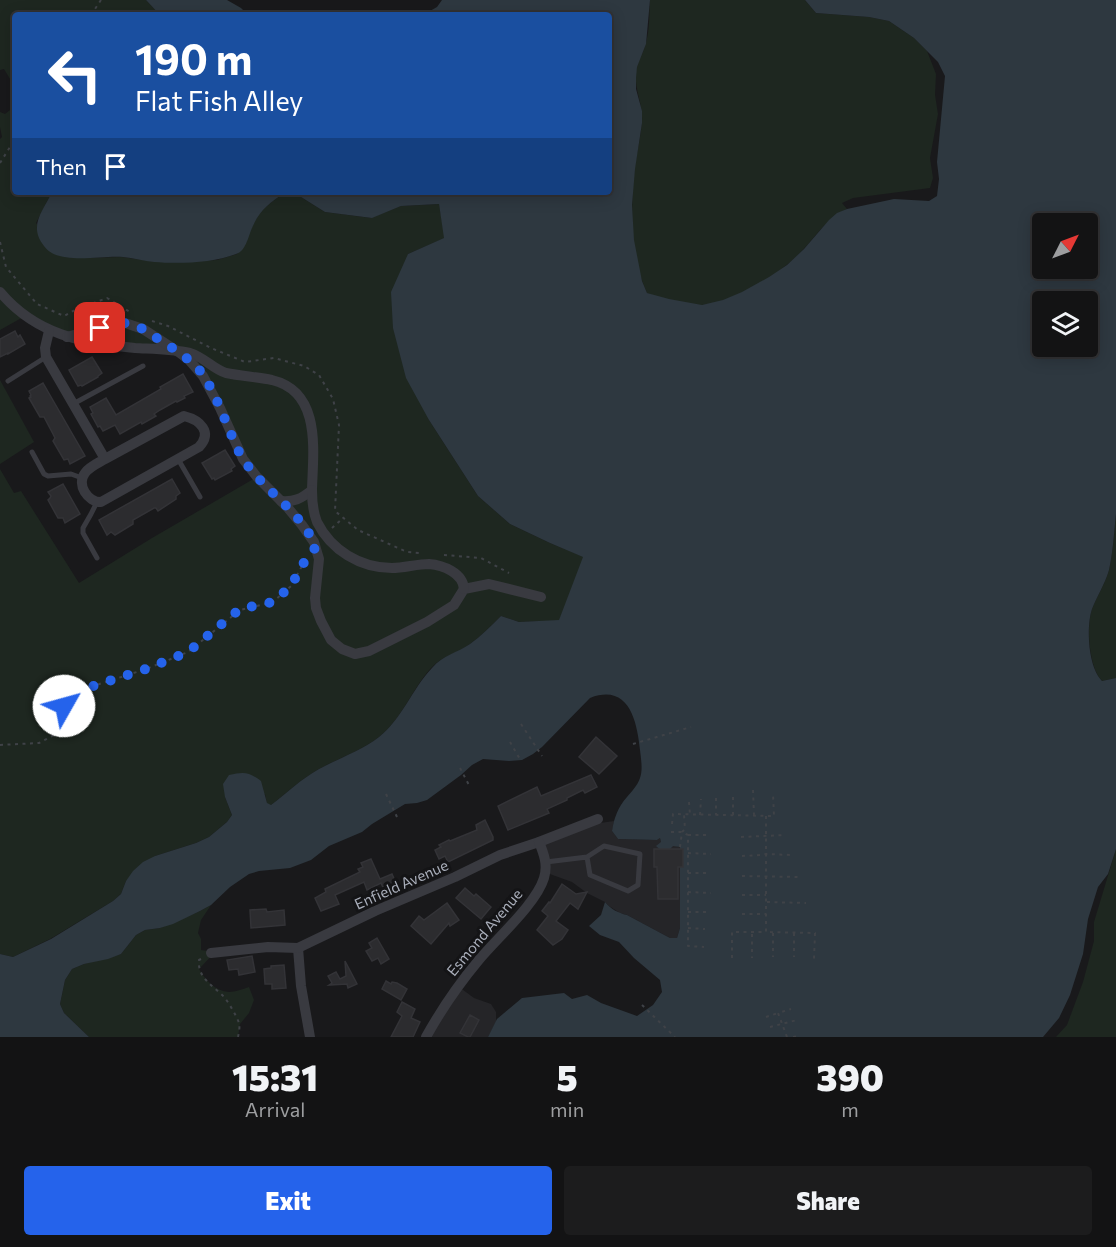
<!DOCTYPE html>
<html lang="en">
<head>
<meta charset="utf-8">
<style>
	:root { --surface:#131314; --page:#1c1c1d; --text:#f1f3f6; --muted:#9d9ea0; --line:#323234; --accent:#2563eb }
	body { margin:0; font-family:Commissioner,sans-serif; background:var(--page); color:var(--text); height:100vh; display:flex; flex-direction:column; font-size:22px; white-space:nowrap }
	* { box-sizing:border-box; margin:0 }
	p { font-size:20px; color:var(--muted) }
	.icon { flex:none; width:33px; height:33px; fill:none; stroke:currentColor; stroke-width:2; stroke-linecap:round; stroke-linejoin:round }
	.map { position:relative; height:1037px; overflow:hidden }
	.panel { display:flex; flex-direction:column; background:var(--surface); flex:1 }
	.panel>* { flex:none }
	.guide { position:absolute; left:12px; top:12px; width:600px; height:183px; border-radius:6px; box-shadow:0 3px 15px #0003,0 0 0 2px var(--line); background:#1a4fa0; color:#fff; overflow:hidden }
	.needle { width:39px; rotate:48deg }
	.buttons { position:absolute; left:1032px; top:213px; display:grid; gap:12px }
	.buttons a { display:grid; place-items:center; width:66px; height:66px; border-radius:6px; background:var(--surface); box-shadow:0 3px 15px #0003,0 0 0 2px var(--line); font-size:30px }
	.pin { position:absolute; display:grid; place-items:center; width:51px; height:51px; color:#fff; margin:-26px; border-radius:12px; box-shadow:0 3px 9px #0006 }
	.me { position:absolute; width:66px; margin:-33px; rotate:52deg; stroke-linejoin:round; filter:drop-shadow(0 0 4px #0008) }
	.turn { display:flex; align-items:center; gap:21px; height:126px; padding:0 24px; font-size:27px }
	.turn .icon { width:78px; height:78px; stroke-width:2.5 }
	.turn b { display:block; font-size:42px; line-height:51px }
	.then { display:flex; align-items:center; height:57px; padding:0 24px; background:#0003; gap:12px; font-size:22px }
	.eta { display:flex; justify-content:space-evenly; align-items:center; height:102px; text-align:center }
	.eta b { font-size:36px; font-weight:800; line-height:42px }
	.cta { display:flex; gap:12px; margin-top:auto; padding:12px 24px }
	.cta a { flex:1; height:69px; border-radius:6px; background:var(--accent); color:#fff; font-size:24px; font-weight:800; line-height:69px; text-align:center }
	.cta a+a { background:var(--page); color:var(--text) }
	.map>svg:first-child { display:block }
</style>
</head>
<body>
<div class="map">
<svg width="1116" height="1037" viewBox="0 0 1116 1037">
	<rect width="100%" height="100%" fill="#19191b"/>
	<g fill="#252528">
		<polygon points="614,821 612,831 618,839 657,840 660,838 661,842 680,847 680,928 677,938 670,938 627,915 620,913 609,906 605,902 587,893 572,882 547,873 542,842 586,825"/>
		<polygon points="459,987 474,998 491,1004 496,1012 496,1022 488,1037 426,1037"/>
	</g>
	<g fill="#1e2720">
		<polygon points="0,0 146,0 160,15 15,15 15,87 4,69 0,70"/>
		<path d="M650,0H805L816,13L869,17L889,21L914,38L927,51L936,74L935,95L938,114L930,158L933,178L930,188L853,198L842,203L847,209C825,219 814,240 796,257C777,275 729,304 702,305C684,305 663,299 647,293C630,257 630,205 635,166C637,151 641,136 642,121C643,104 634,89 636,71C637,62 643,54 645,46C650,31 649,15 650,0Z"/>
		<path d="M15,106V192H52L36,223L63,256L76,258L122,257L157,262L217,260L237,254L251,229L258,214L269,204L285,192H293L325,212L371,218L401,206L439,204L445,238L408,254L429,420L478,496L510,524L550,543L584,557L559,621L519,622L501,616C491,626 481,636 470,644C457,654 443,655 431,668C412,689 402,719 379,737C361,751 339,758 319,769C301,779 287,793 271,805L267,804L265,794L225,797L232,815L227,822L209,837L196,843L155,856L126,881L121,894L113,901L50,939L13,957L0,954V469L14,493L21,491L79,583L152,538L257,477L203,376L180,353L92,342L25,316L0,330V139L2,137L0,127V112L5,114Z"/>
		<polygon points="0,380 34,442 0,464"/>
		<path d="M1116,514V678L1102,681C1089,667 1086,627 1092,609C1097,596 1105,584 1109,570C1113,552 1114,533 1116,514Z"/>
		<polygon points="1116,849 1116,1037 1056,1037 1067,1025 1083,982 1094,941 1094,922"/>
		<path d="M211,905L201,920L198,933L201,939V950L215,952L199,969C205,980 215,991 229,992C235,992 243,989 249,987L254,1000L249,1013L240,1024L238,1037H89L64,1013L60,1004L65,980L72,969L84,964L121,954L136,935L145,930L160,928L200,911Z"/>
	</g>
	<g fill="#2e3840" fill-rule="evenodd">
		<polygon points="146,0 227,0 241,8 248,15 160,15"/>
		<path d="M442,0H650L646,44L637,67L636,78V89L642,111V123L635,169L632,205L634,240L642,281L647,293L669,299L702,305L723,300L742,292L769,277L787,265L804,249L829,220L837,213L847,209L894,199L929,201L937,196L939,179L937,162L945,76L938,62L914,38L889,21L869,17L816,13L805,0H1116V514C1114,533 1113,552 1109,570C1105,584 1097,596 1092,609C1086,627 1088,667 1102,681L1116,678V849L1108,874L1098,887L1088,919L1083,954L1070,995L1059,1018L1043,1037H488L497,1019L522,998L564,993L572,999L587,995L601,1003L637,1016L653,1005L662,992L660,980L634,958L619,942L600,935L589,926L601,915L605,902C611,909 618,913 627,915L670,938H677L680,928V847L673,846L665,854L656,846L661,842L660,838L657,840L618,839L612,831C614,818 618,807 627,797C631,792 638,785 640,778C643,770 641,759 640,750C637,721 629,683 590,698L542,747L533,754L522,760L509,761L483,759L472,765L461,775L427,800L417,803L405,804L372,824L362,832L329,846L311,860L290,868L259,871L249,874L230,887L211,905L200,911L173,924L160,928L145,930L136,935L121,954L108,959L84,964L72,969L65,980L60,1004L64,1013L89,1037H0V954L13,957L51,939L113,901L121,894L126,881L133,871L143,862L155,856L196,843L209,837L227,822L232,815L225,797L223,784L229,775C243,772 248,771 261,781L267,803L271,805C287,793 301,779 319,769C339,758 361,751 379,737C402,719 412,689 432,668C443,655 457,653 470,644C481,636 491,626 501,616L519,622L559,620L583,557L550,543L510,524L478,496L429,420L406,378L393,328L391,292L408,254L444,238L439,204L401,206L372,218L325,212L293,192H609V15H423L437,7ZM1042,224H1088V268H1042ZM1042,302H1088V346H1042Z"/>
		<path d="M52,192H285C269,204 260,209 252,228C248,237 246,251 236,254C212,263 180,264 154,262C144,261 133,258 123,257C101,255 58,266 44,246C28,226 43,211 52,192Z"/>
	</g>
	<g fill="#2c2c2f" stroke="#333337" stroke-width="1.5">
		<polygon points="15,331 18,337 20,335 25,344 8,354 8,353 0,357 0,339"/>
		<polygon points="92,357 102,373 98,376 98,377 82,386 81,385 78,386 69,370"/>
		<polygon points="183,374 193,392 184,396 185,398 177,402 176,401 160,410 154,414 156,416 142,424 141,422 120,434 115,425 103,431 100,426 98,427 91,414 93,413 90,407 106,398 116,415 161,389 160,387"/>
		<polygon points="43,383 85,456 70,464 68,459 64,460 53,441 55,438 53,434 44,417 40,417 29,398 31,397 30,396 31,395 29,391"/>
		<polygon points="225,450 235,466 231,469 232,471 215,480 214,478 212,479 202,463"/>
		<polygon points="172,479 180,493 176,496 176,499 158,511 156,508 154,508 133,520 133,524 115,535 111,532 107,535 99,520"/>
		<polygon points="63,484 80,514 65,523 63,518 58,518 48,500 50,498 51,496 48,492"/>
		<polygon points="596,737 617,756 599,774 579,757"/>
		<polygon points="591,775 597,787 585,793 583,790 567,798 567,800 547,809 549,813 508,830 498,806 537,787 541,796"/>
		<polygon points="485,820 493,837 493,840 448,862 445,856 439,859 435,850 441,847 439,845 449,840 450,841 477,830 476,825"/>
		<polygon points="654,849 683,849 683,867 678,867 678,899 658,899 657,867 654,867"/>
		<polygon points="371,859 380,879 392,874 397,886 385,892 381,883 367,890 364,882 335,895 339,904 321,911 315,898 326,892 325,889 360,872 358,869 363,867 361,863"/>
		<polygon points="562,884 576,894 587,892 578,909 570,903 556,921 568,930 562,939 553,945 537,930 548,916 542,911 549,902 550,903"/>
		<polygon points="465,888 474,896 476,894 491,907 481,919 456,898"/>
		<polygon points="447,903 459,920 450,926 449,923 431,944 411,926 419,916 424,920"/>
		<polygon points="266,909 267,912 284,910 285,925 251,928 250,910"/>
		<polygon points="377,938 389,959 381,964 378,958 372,961 366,951 372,948 369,943"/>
		<polygon points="252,956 255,972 239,975 238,969 229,970 227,960"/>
		<polygon points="345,961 357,984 348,988 347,984 329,985 332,983 328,976 336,972 340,979 346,976"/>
		<polygon points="284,965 286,988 272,989 272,984 265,984 264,969 271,968 271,966"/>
		<polygon points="386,981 391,984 392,982 397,983 407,989 401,1000 382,989"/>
		<polygon points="402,1002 415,1009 411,1018 420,1022 413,1037 391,1037 402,1016 397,1012"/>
		<polygon points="470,1015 479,1020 470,1037 468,1037 460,1033"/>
	</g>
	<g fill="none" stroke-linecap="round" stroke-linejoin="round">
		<g stroke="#3f4247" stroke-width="2" stroke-dasharray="3 4.5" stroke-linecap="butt">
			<polyline points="91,15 101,0"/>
			<polyline points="0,163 15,139"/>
			<polyline points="0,242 6,267 37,304 64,316 75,310 107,298 130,312"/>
			<polyline points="152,321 168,326 211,348 245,362 274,358 304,366 319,375 333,399 339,425 335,511 358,530 407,552 420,553"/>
			<polyline points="332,528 343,518"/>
			<polyline points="444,555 481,558 509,573"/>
			<polyline points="521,724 542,756"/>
			<polyline points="510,742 521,761"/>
			<polyline points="633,744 691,727"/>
			<polyline points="0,745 39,743 54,735 57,722 64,706 87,688 146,669 188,652 240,610 273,602 291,586 307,557"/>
			<polyline points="460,768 470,787"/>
			<polyline points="753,790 754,815"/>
			<polyline points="386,794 397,817"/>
			<polyline points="716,798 716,815"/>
			<polyline points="689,802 690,815"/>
			<polyline points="700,815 701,799"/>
			<polyline points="733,815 733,794"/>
			<polyline points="766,816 766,932 815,933 814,959"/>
			<polyline points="672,824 673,814 774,816 773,794"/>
			<polyline points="671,832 682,832 688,835 688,946 704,947"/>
			<polyline points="688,835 710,835"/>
			<polyline points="741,837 785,835"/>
			<polyline points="680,847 682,832 685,829 684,815"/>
			<polyline points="688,853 711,854"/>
			<polyline points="742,856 762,855 766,854 792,855"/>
			<polyline points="688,873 710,873"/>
			<polyline points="742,876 798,877"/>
			<polyline points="688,892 711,893"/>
			<polyline points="742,895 766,895"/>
			<polyline points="767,902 806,903"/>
			<polyline points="688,912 710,912"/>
			<polyline points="742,914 766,914"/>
			<polyline points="688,928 705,929"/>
			<polyline points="773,933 773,957"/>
			<polyline points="794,933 794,957"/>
			<polyline points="752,934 752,958"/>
			<polyline points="732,958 732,932 766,932"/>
			<path d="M201,959L199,960C197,978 214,986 225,998C230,1005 236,1015 239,1023C240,1027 239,1033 238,1037"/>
			<polyline points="642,1005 675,1037"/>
			<polyline points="766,1017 778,1013"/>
			<polyline points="770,1027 797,1020"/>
			<polyline points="787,1037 778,1013 791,1009"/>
			<polyline points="793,1037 799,1036"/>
		</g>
		<g stroke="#393a40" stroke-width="5">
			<polyline points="8,381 46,357"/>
			<polyline points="73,404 143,366"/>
			<polyline points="32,452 44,474 48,476 71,474 82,478"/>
			<polyline points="178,459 200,497"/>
			<polyline points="97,558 83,533 83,528 91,514 97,502"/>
			<polyline points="546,862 587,857 590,875 628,891 638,885 640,854 604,846 587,857"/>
		</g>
		<g stroke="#393a40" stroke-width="10">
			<path d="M0,292C36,335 82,343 135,348C153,349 172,349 190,353C204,357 213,369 226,373C241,376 257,377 272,380C322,392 313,451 312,490C301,499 294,502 281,501"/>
			<path d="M49,331L45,348L46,357L105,459C98,463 89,467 85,473C76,485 88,502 101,502L199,447C213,432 200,420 184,416L105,459"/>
			<polyline points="67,337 112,324 125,323 143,329 180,353 189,360 203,376 220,408 243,459 257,477 288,508 302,525 314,542 319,559 315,598 316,608 321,621 331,640 342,649 355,654 369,651 427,622 454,605 464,589 489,584 541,597"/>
			<path d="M312,490C312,500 313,512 317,522C331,550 360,568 392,568C404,568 417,564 429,564C443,565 463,573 464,589"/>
			<polyline points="298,948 301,986 310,1037"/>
			<polyline points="211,953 268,947 298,948 375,911 455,877 500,855 539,842 598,819"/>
			<path d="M426,1037C441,1010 458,985 478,961C497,938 536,904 544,878C548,865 544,854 539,842"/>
		</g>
	</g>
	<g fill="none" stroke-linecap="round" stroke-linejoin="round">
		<path stroke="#2563eb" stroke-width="10" stroke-dasharray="0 18" d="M64,706L87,688L146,669L188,652L240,609L273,602L291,586L307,557L316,547C301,511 264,491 243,459C238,451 235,443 231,434C223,415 215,394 204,376C191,357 162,342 143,329C134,325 125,322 116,323C110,324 106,327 100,328"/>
	</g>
	<g text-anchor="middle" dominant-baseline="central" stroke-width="6" stroke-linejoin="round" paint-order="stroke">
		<g font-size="15" fill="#aaafbb" stroke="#141416">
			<text transform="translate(401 884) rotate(-24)">Enfield Avenue</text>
			<text transform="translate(484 932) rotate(-50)">Esmond Avenue</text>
		</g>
	</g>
</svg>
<div class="buttons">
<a><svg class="needle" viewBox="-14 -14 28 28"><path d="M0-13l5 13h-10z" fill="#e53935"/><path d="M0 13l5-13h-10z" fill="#9d9ea0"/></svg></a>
<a><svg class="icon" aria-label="layers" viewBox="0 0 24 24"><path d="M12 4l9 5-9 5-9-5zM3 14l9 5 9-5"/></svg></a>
</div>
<div class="pin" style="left:100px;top:328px;background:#d93025"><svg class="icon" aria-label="arrive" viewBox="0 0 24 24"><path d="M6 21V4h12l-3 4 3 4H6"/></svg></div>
<svg class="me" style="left:64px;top:706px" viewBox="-20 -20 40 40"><circle r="19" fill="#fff"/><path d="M0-13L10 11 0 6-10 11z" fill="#2563eb"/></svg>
<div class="guide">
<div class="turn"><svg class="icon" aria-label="left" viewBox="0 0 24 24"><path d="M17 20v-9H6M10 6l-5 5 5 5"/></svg><div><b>190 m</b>Flat Fish Alley</div></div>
<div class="then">Then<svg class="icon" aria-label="arrive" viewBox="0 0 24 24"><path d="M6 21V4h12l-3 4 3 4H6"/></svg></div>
</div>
</div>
<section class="panel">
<div class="eta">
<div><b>15:31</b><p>Arrival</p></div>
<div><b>5</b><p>min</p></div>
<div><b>390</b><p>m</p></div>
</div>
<div class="cta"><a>Exit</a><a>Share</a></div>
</section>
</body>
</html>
